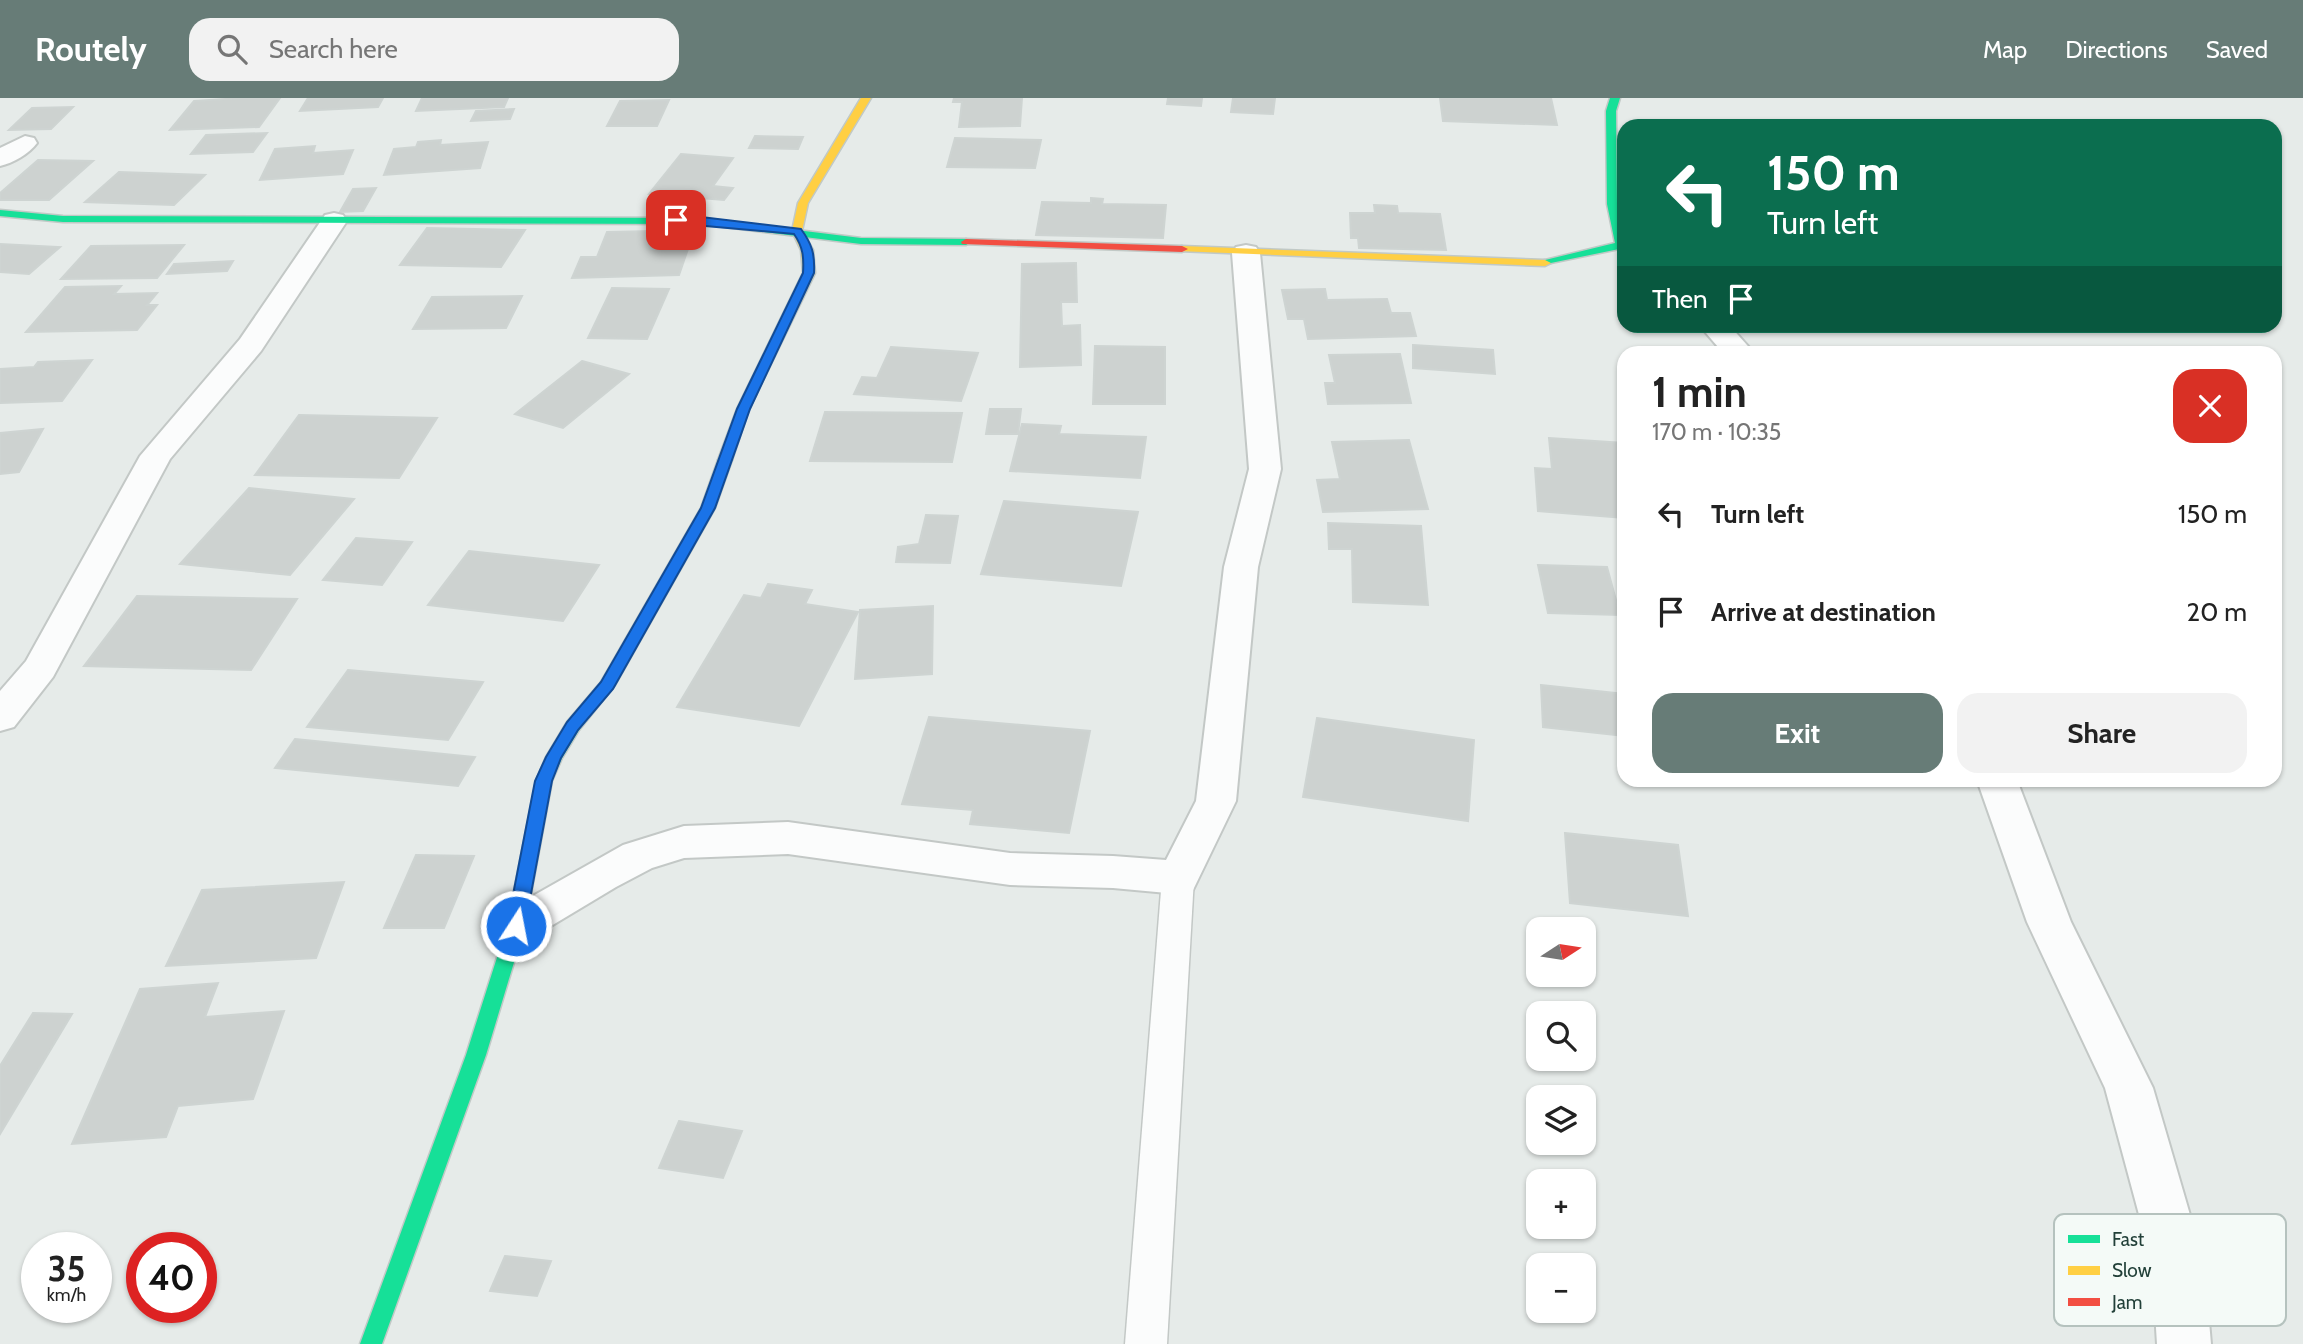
<!DOCTYPE html>
<html lang="en">
<head>
<meta charset="utf-8">
<style>
	:root { --surface:#fff; --page:#f2f2f2; --text:#222; --muted:#767676; --accent:#677c77 }
	body { margin:0; font-family:Cabin,sans-serif; background:var(--page); color:var(--text); height:100vh; display:flex; flex-direction:column; font-size:26px; white-space:nowrap }
	* { box-sizing:border-box; margin:0 }
	p { font-size:23px; color:var(--muted) }
	.icon { flex:none; width:38px; height:38px; fill:none; stroke:currentColor; stroke-width:2; stroke-linecap:round; stroke-linejoin:round }
	.map { position:relative; flex:1; overflow:hidden }
	.side { position:absolute; left:1617px; top:248px; width:665px; height:441px; display:flex; flex-direction:column; background:var(--surface); border-radius:21px; box-shadow:0 2px 5px #0004 }
	.side>* { flex:none }
	.banner { position:absolute; left:1617px; top:21px; width:665px; height:214px; border-radius:21px; box-shadow:0 2px 5px #0004; background:#0b6e4f; color:#fff; overflow:hidden }
	.needle { width:46px; rotate:78deg }
	.buttons { position:absolute; left:1526px; top:819px; display:grid; gap:14px }
	.buttons a { display:grid; place-items:center; width:70px; height:70px; border-radius:14px; background:var(--surface); box-shadow:0 2px 5px #0004; font-size:35px }
	.speed { position:absolute; left:21px; top:1134px; display:flex; gap:14px; font-size:35px; font-weight:700; text-align:center }
	.speed>* { display:grid; place-content:center; width:91px; height:91px; border-radius:50%; background:var(--surface); box-shadow:0 2px 5px #0004; line-height:1 }
	.speed small { font-size:18px; font-weight:400 }
	.speed .limit { border:10px solid #d22; background:#fff; color:#111 }
	.pin { position:absolute; display:grid; place-items:center; width:60px; height:60px; color:#fff; margin:-30px; border-radius:14px; box-shadow:0 4px 10px #0006 }
	.me { position:absolute; width:77px; margin:-38px; rotate:11deg; stroke-linejoin:round; filter:drop-shadow(0 0 5px #0008) }
	.turn { display:flex; align-items:center; gap:24px; height:147px; padding:0 35px; font-size:32px }
	.turn .icon { width:91px; height:91px; stroke-width:2.5 }
	.turn b { display:block; font-size:49px; line-height:60px }
	.then { display:flex; align-items:center; height:66px; padding:0 35px; background:#0003; gap:14px; font-size:26px }
	.round { display:grid; place-items:center; flex:none; width:74px; height:74px; border-radius:21px; background:var(--page) }
	.summary { display:flex; align-items:center; justify-content:space-between; height:119px; padding:0 35px }
	h1 { font-size:42px; font-weight:800; line-height:52px }
	.primary-button { display:flex; gap:14px; margin-top:auto; padding:14px 35px }
	.primary-button a { flex:1; height:80px; border-radius:21px; background:var(--accent); color:#fff; font-size:28px; font-weight:800; line-height:80px; text-align:center }
	.primary-button a+a { background:var(--page); color:var(--text) }
	ul { padding:0; list-style:none }
	li { display:flex; align-items:center; gap:21px; height:98px; padding:0 35px }
	li div { flex:1 }
	li b { display:block; font-size:26px }
	li em { font-style:normal }
	header { display:flex; align-items:center; gap:42px; box-sizing:border-box; height:98px; padding:0 35px; background:var(--accent); color:#fff }
	header strong { font-size:33px }
	nav { display:flex; gap:38px; margin-inline-start:auto; font-size:24px }
	.search { width:490px; height:63px; background:var(--page); display:flex; align-items:center; gap:18px; box-sizing:border-box; padding:0 24px; border-radius:21px; color:var(--muted); font-size:26px }
	.map>svg:first-child { display:block }
</style>
</head>
<body>
<header>
<strong>Routely</strong>
<div class="search"><svg class="icon" aria-label="search" viewBox="0 0 24 24"><circle cx="10" cy="10" r="6"/><path d="M15 15l6 6"/></svg>Search here</div>
<nav><a>Map</a><a>Directions</a><a>Saved</a></nav>
</header>
<div class="map">
<svg width="2303" height="1246" viewBox="0 0 2303 1246">
	<rect width="100%" height="100%" fill="#e6ebe9"/>
	<g fill="#cdd2d0" stroke="#ced4d2" stroke-width="2">
		<polygon points="241,0 280,0 259,29 170,32 194,3"/>
		<polygon points="308,0 383,0 378,9 300,13"/>
		<polygon points="422,0 508,0 504,9 416,13"/>
		<polygon points="954,0 1022,0 1020,28 959,29 962,4 953,4"/>
		<polygon points="1168,0 1202,0 1201,8 1167,6"/>
		<polygon points="1233,0 1275,0 1273,16 1231,14"/>
		<polygon points="1440,0 1551,0 1557,27 1443,23"/>
		<polygon points="669,2 657,28 607,28 620,3"/>
		<polygon points="73,9 51,31 9,32 32,10"/>
		<polygon points="514,11 510,21 471,23 476,13"/>
		<polygon points="267,35 253,54 191,56 206,37"/>
		<polygon points="755,38 803,39 798,51 749,50"/>
		<polygon points="955,40 1041,42 1035,70 947,69"/>
		<polygon points="441,42 440,47 488,44 480,70 384,77 394,51 416,49 418,44"/>
		<polygon points="315,48 313,55 353,52 343,76 260,82 275,51"/>
		<polygon points="681,56 733,60 713,88 733,90 724,102 649,96"/>
		<polygon points="38,62 93,63 49,102 0,102 0,95"/>
		<polygon points="119,74 205,77 174,107 85,104"/>
		<polygon points="376,90 363,113 340,114 353,91"/>
		<polygon points="1091,100 1103,101 1102,106 1166,107 1163,140 1036,137 1042,104 1091,105"/>
		<polygon points="1374,107 1397,108 1398,115 1440,116 1446,152 1359,150 1358,140 1351,140 1350,115 1375,115"/>
		<polygon points="427,130 525,132 501,169 400,167"/>
		<polygon points="654,133 648,149 689,148 679,177 572,180 581,159 597,159 607,134"/>
		<polygon points="0,146 60,149 29,176 0,174"/>
		<polygon points="184,147 157,180 61,181 91,148"/>
		<polygon points="233,163 227,173 167,176 174,166"/>
		<polygon points="1076,165 1077,204 1061,204 1062,228 1080,227 1081,267 1020,269 1022,166"/>
		<polygon points="121,188 114,196 157,195 147,207 157,207 137,232 26,234 65,189"/>
		<polygon points="612,190 669,191 647,241 588,240"/>
		<polygon points="1325,191 1327,202 1387,201 1391,215 1410,215 1416,238 1308,241 1304,221 1288,221 1282,192"/>
		<polygon points="522,198 506,230 413,231 432,199"/>
		<polygon points="1413,247 1493,252 1495,276 1413,270"/>
		<polygon points="1095,248 1165,249 1165,306 1093,306"/>
		<polygon points="891,249 978,255 961,303 854,296 862,279 877,280"/>
		<polygon points="1400,256 1411,305 1328,306 1325,285 1335,285 1329,257"/>
		<polygon points="92,262 62,303 0,305 0,271 34,269 38,264"/>
		<polygon points="582,263 629,276 563,330 515,316"/>
		<polygon points="990,311 1021,311 1018,336 986,336"/>
		<polygon points="825,314 962,315 952,364 810,363"/>
		<polygon points="299,317 437,320 399,380 255,377"/>
		<polygon points="1022,326 1061,328 1059,336 1146,339 1140,380 1010,373"/>
		<polygon points="43,331 19,374 0,376 0,335"/>
		<polygon points="1549,340 1624,345 1624,420 1538,413 1535,370 1552,371"/>
		<polygon points="1409,342 1428,411 1323,414 1317,382 1340,381 1332,344"/>
		<polygon points="249,390 354,401 290,477 180,466"/>
		<polygon points="1004,403 1138,414 1121,488 981,476"/>
		<polygon points="926,417 958,418 950,465 896,464 898,449 919,446"/>
		<polygon points="1328,425 1421,428 1428,507 1353,504 1352,451 1329,451"/>
		<polygon points="356,440 412,444 382,487 323,482"/>
		<polygon points="469,453 599,467 563,523 428,507"/>
		<polygon points="1538,467 1607,469 1620,517 1548,515"/>
		<polygon points="768,486 812,492 805,506 858,514 799,628 677,609 744,497 761,500"/>
		<polygon points="137,498 297,501 251,572 84,568"/>
		<polygon points="933,508 932,576 855,581 860,512"/>
		<polygon points="348,572 483,584 448,642 307,629"/>
		<polygon points="1541,587 1624,596 1624,638 1543,629"/>
		<polygon points="929,619 1090,633 1069,735 970,726 973,712 902,706"/>
		<polygon points="1317,620 1474,642 1468,723 1303,699"/>
		<polygon points="295,641 475,659 458,688 275,670"/>
		<polygon points="1565,735 1678,747 1688,818 1570,805"/>
		<polygon points="416,757 474,758 444,830 384,830"/>
		<polygon points="344,784 316,860 166,868 202,792"/>
		<polygon points="218,885 205,919 284,913 253,1001 178,1008 166,1039 72,1046 140,891"/>
		<polygon points="33,915 72,916 0,1036 0,968"/>
		<polygon points="679,1023 742,1033 723,1080 659,1070"/>
		<polygon points="505,1158 551,1163 537,1198 490,1193"/>
	</g>
	<g fill="none" stroke-linecap="round" stroke-linejoin="round">
		<defs>
			<polygon id="lane" points="1178,767 1190,771 1194,780 1167,1246 1125,1246 1162,780 1166,771"/>
			<g id="street">
				<path d="M25,38L34,40L37,45C29,56 13,65 0,68V50Z"/>
				<polygon points="334,115 343,117 347,123 261,253 170,361 53,579 14,629 0,633 0,593 26,563 140,358 240,241 325,117"/>
				<polygon points="1246,147 1256,149 1260,155 1281,371 1258,469 1236,703 1193,792 1178,796 1113,790 1010,787 788,756 684,760 652,770 616,789 531,840 516,845 501,840 494,828 501,816 623,747 684,728 788,724 1010,755 1113,758 1166,762 1196,703 1224,469 1249,371 1232,155 1236,149"/>
				<polygon points="1700,228 1730,228 1755,256 1724,256"/>
				<polygon points="1977,682 2017,682 2071,824 2153,990 2204,1165 2211,1246 2157,1246 2152,1165 2105,990 2027,824"/>
			</g>
			<g id="fast">
				<polygon points="1610,0 1620,0 1616,13 1617,106 1624,136 1624,150 1541,167 1541,163 1615,145 1607,106 1606,13"/>
				<polygon points="0,112 63,118 701,120 861,140 966,141 971,144 966,147 861,146 701,126 63,124 0,118"/>
				<polygon points="725,358 732,362 715,410 615,587 579,632 562,660 552,683 525,828 486,957 382,1246 360,1246 466,957 507,828 536,683 546,659 567,624 601,584 701,410 718,362"/>
			</g>
			<g id="slow">
				<polygon points="861,0 871,0 808,105 802,133 813,152 815,175 749,311 732,362 730,365 720,365 718,362 737,311 803,175 801,152 792,133 798,105"/>
				<polygon points="1182,148 1545,162 1551,165 1545,168 1178,153 1178,149"/>
			</g>
			<polygon id="jam" points="966,141 1182,148 1188,151 1182,154 962,146 961,144"/>
		</defs>
		<use href="#lane" stroke="#c3c8c6" stroke-width="3"/>
		<use href="#street" stroke="#c3c8c6" stroke-width="4"/>
		<use href="#fast" stroke="#c1c9c6" stroke-width="3"/>
		<use href="#slow" stroke="#c1c9c6" stroke-width="3"/>
		<use href="#jam" stroke="#c1c9c6" stroke-width="3"/>
		<use href="#lane" fill="#fbfcfc" fill-rule="evenodd"/>
		<use href="#street" fill="#fbfcfc" fill-rule="evenodd"/>
		<use href="#fast" fill="#16e098" fill-rule="evenodd"/>
		<use href="#slow" fill="#ffcf43" fill-rule="evenodd"/>
		<use href="#jam" fill="#f24e42" fill-rule="evenodd"/>
	</g>
	<path fill="#1a73e8" stroke="#114b97" stroke-width="2" d="M676,119H701L801,131C812,146 815,156 814,175L750,311L715,410L613,591L578,632L561,660L552,683L525,828L522,833L516,835L510,833L507,828L535,683L546,659L567,624L601,584L701,410L737,311L803,175C804,159 803,149 794,136L672,125L670,122Z"/>
	<rect x="2054" y="1116" width="232" height="112" rx="10" fill="#f4faf7" stroke="#b5c2be" stroke-width="2"/>
	<rect x="2068" y="1137" width="32" height="8" fill="#16e098"/>
	<rect x="2068" y="1168" width="32" height="9" fill="#ffcf43"/>
	<rect x="2068" y="1200" width="32" height="8" fill="#f24e42"/>
	<g font-size="19" fill="#224039">
		<text x="2112" y="1148">Fast</text>
		<text x="2112" y="1179">Slow</text>
		<text x="2112" y="1211">Jam</text>
	</g>
</svg>
<div class="buttons">
<a><svg class="needle" viewBox="-14 -14 28 28"><path d="M0-13l5 13h-10z" fill="#e53935"/><path d="M0 13l5-13h-10z" fill="#767676"/></svg></a>
<a><svg class="icon" aria-label="search" viewBox="0 0 24 24"><circle cx="10" cy="10" r="6"/><path d="M15 15l6 6"/></svg></a>
<a><svg class="icon" aria-label="layers" viewBox="0 0 24 24"><path d="M12 4l9 5-9 5-9-5zM3 14l9 5 9-5"/></svg></a>
<a>+</a>
<a>−</a>
</div>
<div class="speed"><div>35<small>km/h</small></div><div class="limit">40</div></div>
<div class="pin" style="left:676px;top:122px;background:#d93025"><svg class="icon" aria-label="arrive" viewBox="0 0 24 24"><path d="M6 21V4h12l-3 4 3 4H6"/></svg></div>
<svg class="me" style="left:516px;top:828px" viewBox="-20 -20 40 40"><circle r="17" fill="#1a73e8" stroke="#fff" stroke-width="3"/><path d="M0-11L8 9 0 5-8 9z" fill="#fff"/></svg>
<div class="banner">
<div class="turn"><svg class="icon" aria-label="left" viewBox="0 0 24 24"><path d="M17 20v-9H6M10 6l-5 5 5 5"/></svg><div><b>150 m</b>Turn left</div></div>
<div class="then">Then<svg class="icon" aria-label="arrive" viewBox="0 0 24 24"><path d="M6 21V4h12l-3 4 3 4H6"/></svg></div>
</div>
<section class="side">
<div class="summary"><div><h1>1 min</h1><p>170 m · 10:35</p></div><a class="round" style="background:#d93025;color:#fff"><svg class="icon" aria-label="close" viewBox="0 0 24 24"><path d="M6 6l12 12M18 6L6 18"/></svg></a></div>
<ul>
<li><svg class="icon" aria-label="left" viewBox="0 0 24 24"><path d="M17 20v-9H6M10 6l-5 5 5 5"/></svg><div><b>Turn left</b></div><em>150 m</em></li>
<li><svg class="icon" aria-label="arrive" viewBox="0 0 24 24"><path d="M6 21V4h12l-3 4 3 4H6"/></svg><div><b>Arrive at destination</b></div><em>20 m</em></li>
</ul>
<div class="primary-button"><a>Exit</a><a>Share</a></div>
</section>
</div>
</body>
</html>
